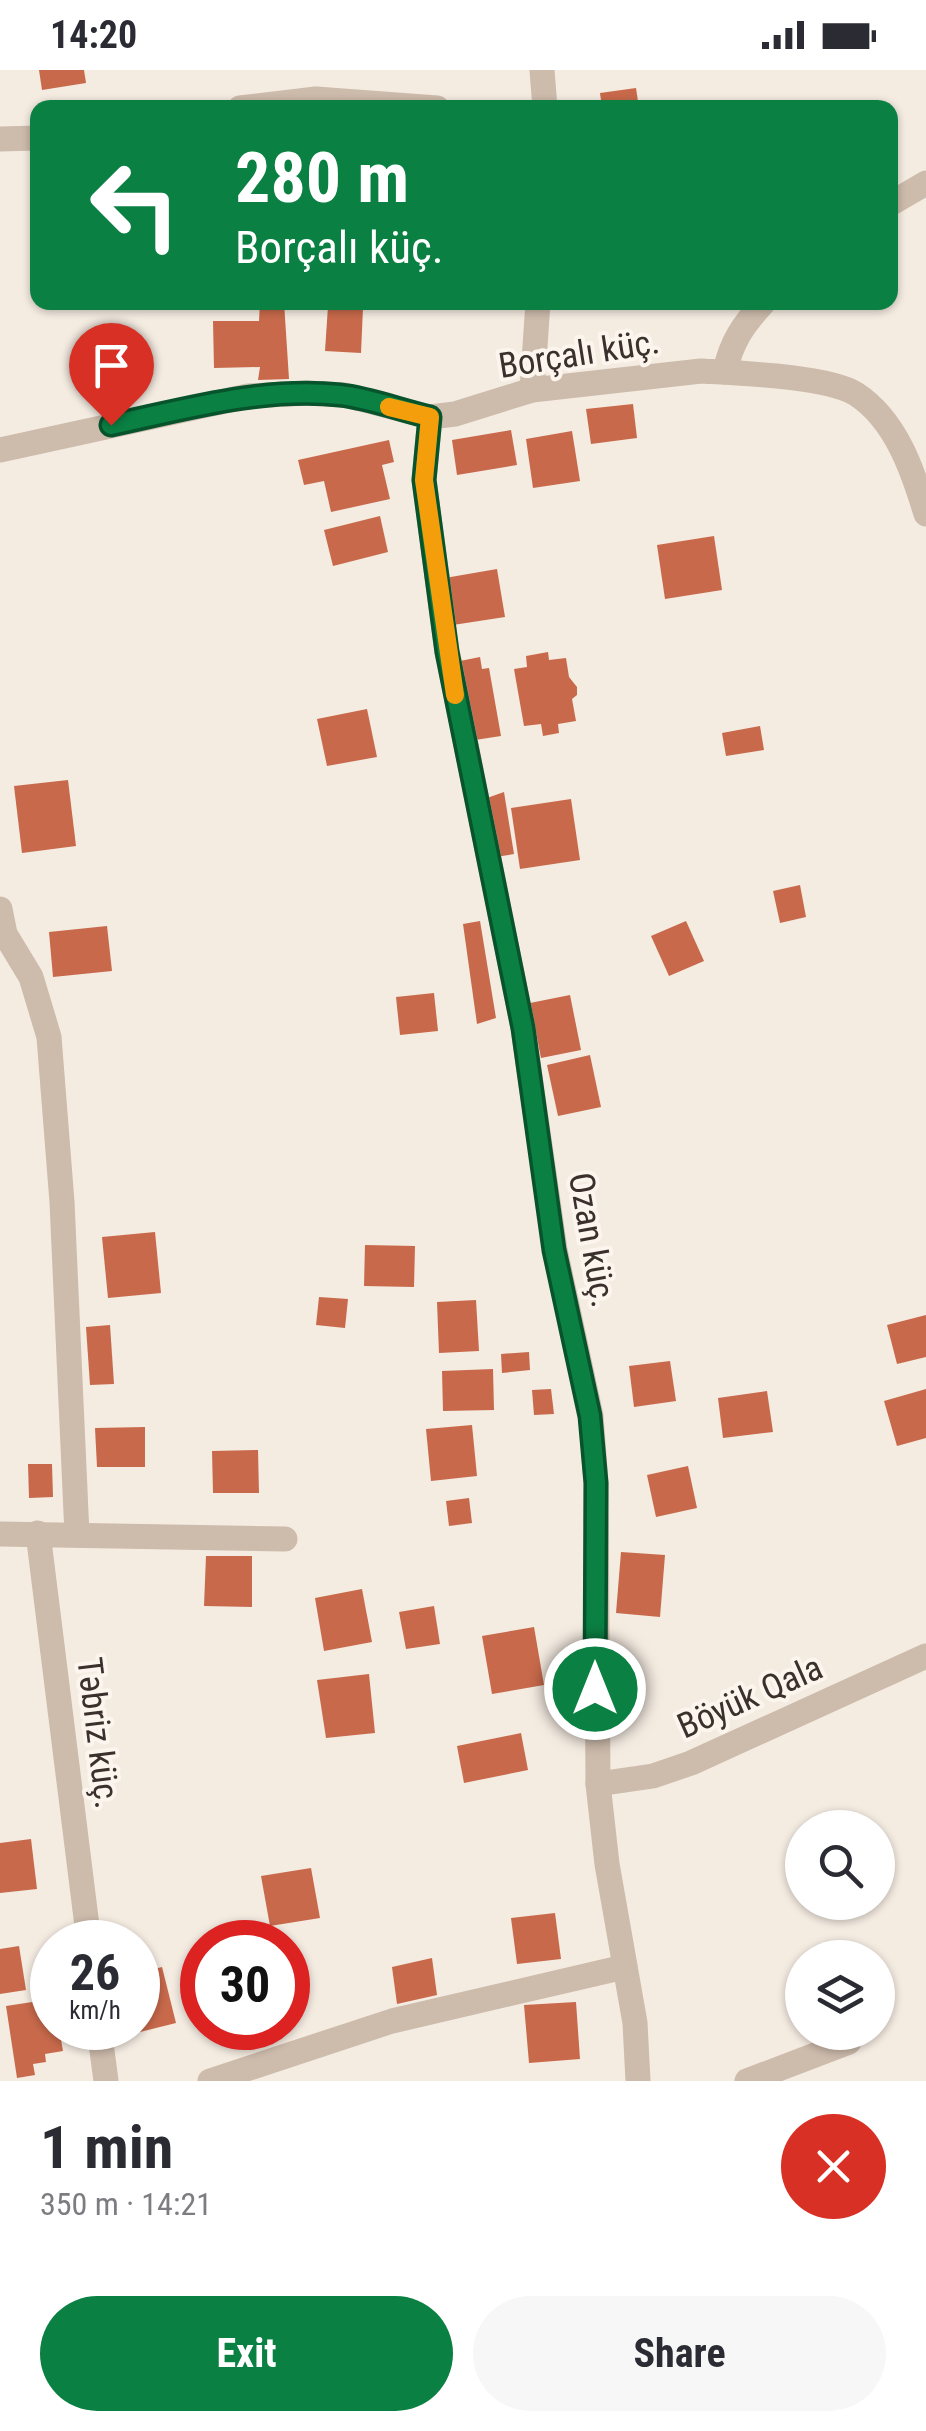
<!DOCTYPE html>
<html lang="en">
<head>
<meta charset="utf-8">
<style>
	:root { --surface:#fff; --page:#f7f7f7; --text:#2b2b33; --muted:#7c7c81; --accent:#0b8043 }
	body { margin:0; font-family:"Roboto Condensed",sans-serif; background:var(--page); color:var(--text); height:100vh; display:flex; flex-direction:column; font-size:38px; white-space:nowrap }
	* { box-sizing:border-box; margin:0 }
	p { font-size:32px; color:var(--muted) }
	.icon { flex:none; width:55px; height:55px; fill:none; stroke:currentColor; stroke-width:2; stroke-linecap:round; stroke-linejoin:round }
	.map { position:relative; height:2011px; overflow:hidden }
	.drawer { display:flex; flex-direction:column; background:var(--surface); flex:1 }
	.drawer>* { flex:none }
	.guide { position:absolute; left:30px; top:30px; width:868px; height:210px; border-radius:20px; box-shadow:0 2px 8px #0004; background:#0b8043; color:#fff; overflow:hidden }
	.buttons { position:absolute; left:785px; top:1740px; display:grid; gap:20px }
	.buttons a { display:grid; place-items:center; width:110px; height:110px; border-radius:50%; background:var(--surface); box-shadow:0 2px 8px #0004; font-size:50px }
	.speed { position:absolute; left:30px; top:1850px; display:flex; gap:20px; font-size:50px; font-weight:700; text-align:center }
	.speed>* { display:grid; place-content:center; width:130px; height:130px; border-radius:50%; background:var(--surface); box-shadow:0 2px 8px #0004; line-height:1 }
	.speed small { font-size:25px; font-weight:400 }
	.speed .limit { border:15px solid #d22; background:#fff; color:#111 }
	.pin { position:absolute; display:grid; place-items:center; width:85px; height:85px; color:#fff; margin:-102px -42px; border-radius:50% 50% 50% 0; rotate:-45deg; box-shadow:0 0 10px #0007 }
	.pin .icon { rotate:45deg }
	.me { position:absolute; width:110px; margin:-55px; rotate:0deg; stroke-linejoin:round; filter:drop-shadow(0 0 8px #0008) }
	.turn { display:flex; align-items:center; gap:35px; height:210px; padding:0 40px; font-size:45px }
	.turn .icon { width:130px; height:130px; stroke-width:2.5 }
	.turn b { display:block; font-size:70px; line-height:85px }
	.round { display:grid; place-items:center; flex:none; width:105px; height:105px; border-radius:52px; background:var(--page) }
	.headline { display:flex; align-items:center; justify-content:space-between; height:170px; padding:0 40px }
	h1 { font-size:60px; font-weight:700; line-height:75px }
	.cta { display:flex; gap:20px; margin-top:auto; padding:20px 40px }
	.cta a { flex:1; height:115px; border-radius:60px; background:var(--accent); color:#fff; font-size:40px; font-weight:700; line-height:115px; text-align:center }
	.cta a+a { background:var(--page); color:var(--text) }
	.status { display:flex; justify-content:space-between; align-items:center; height:70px; padding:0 50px; background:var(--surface); direction:ltr }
	.status svg { height:28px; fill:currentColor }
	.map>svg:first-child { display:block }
</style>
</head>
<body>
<div class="status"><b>14:20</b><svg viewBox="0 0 49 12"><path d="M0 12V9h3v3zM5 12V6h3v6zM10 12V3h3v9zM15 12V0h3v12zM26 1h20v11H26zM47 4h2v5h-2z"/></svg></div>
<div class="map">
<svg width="926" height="2011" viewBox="0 0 926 2011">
	<rect width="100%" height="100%" fill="#f4ebe1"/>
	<g fill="#c8694b">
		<polygon points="39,0 84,0 86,13 42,20"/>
		<polygon points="636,18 639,38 602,38 600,23"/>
		<polygon points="260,232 284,232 289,309 258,310 260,297 214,298 213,251 259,251"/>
		<polygon points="328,236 363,238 361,283 325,281"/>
		<polygon points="633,334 637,368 591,374 586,339"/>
		<polygon points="511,360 517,395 457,405 452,370"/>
		<polygon points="572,361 580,411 533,418 526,369"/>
		<polygon points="389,370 394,392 382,395 390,429 331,442 324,411 304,415 298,390"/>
		<polygon points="380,446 388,482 333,496 324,460"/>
		<polygon points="714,466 722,520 665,529 657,475"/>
		<polygon points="497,499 505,547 453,555 445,508"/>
		<polygon points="548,582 549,590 566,588 569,607 577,617 577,625 572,629 576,651 558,654 559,663 543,666 541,654 524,656 514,599 527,597 526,586"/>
		<polygon points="480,587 482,599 489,598 501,666 475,670 460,591"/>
		<polygon points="367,639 377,687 327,696 317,649"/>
		<polygon points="760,656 764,680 726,686 722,663"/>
		<polygon points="68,710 76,776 22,783 14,716"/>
		<polygon points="504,722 514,784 496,787 487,728"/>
		<polygon points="571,729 580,790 520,799 511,738"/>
		<polygon points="800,815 806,847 780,853 773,821"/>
		<polygon points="480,851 496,948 477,954 463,854"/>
		<polygon points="686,851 704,891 669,906 651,866"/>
		<polygon points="107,856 112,901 53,907 49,862"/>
		<polygon points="434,923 438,961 400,965 396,927"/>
		<polygon points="570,925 581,980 541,988 530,933"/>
		<polygon points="590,985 601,1037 558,1046 547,995"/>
		<polygon points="155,1162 161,1223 108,1228 102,1167"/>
		<polygon points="365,1175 415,1176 414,1217 364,1216"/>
		<polygon points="319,1227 348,1229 345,1258 316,1255"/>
		<polygon points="476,1230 479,1281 439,1283 437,1232"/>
		<polygon points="926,1245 926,1287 897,1294 887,1255"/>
		<polygon points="110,1255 114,1314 90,1315 86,1257"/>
		<polygon points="529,1282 530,1300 502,1303 501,1284"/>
		<polygon points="670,1291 676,1331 634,1337 629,1296"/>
		<polygon points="493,1299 494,1340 443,1341 442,1301"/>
		<polygon points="551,1319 554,1344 534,1345 532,1320"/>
		<polygon points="926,1319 926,1368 897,1376 884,1331"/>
		<polygon points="767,1321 773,1362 723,1368 718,1328"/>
		<polygon points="472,1355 477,1406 431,1411 426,1359"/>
		<polygon points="145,1357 145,1397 97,1397 95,1358"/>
		<polygon points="258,1380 259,1423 213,1423 212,1381"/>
		<polygon points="28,1394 52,1394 53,1427 29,1428"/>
		<polygon points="688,1396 697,1438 656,1447 647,1405"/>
		<polygon points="469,1428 472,1453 449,1456 446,1431"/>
		<polygon points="621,1482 665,1485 660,1547 616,1543"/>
		<polygon points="206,1486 252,1486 252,1537 204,1536"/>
		<polygon points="362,1519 372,1572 324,1581 315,1528"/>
		<polygon points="434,1536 440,1574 406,1579 399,1542"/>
		<polygon points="534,1557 544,1615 492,1624 482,1566"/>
		<polygon points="369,1604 375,1663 326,1668 317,1610"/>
		<polygon points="521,1663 528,1700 464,1713 457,1676"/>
		<polygon points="31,1769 37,1819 0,1823 0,1773"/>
		<polygon points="311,1798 320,1848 270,1856 261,1806"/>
		<polygon points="555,1843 561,1889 517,1894 511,1848"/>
		<polygon points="292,1875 300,1912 288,1915 288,1876"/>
		<polygon points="19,1876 26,1920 0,1924 0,1879"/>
		<polygon points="432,1888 437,1925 397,1934 392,1897"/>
		<polygon points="162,1897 176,1953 132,1964 130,1958 138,1958 138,1903"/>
		<polygon points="52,1929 52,1958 59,1958 63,1981 45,1984 46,1992 33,1994 35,2005 17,2008 6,1936"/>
		<polygon points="576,1932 580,1989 529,1993 524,1935"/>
	</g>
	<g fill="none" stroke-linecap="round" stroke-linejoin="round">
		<g stroke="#cdbbac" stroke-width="25">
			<polyline points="542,0 545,38"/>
			<polyline points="240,38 316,29 437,38"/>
			<polyline points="0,69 38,68"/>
			<polyline points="890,134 926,113"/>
			<path d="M725,302C731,272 743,255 764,232"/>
			<polyline points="532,320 538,232"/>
			<polyline points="430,347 424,410 447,581 523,958 555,1180 591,1346 596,1413 598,1714 607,1794 635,1953 638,2011"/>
			<path d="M0,380L248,326L307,323L345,325L430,347L455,344L532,320L701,301C737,303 827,306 856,324C896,350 913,401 926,444"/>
			<polyline points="0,839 5,864 31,907 49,967 62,1132 77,1465"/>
			<polyline points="38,1463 89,1872"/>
			<polyline points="0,1464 285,1469"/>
			<polyline points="598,1714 653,1706 691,1693 926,1586"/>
			<polyline points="99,1958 106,2011"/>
			<polyline points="210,2011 392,1951 624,1897"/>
			<polyline points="747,2011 849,1972"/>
		</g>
	</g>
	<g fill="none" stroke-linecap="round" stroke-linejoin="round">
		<defs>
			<path id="route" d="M111,355C186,339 262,317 340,325C369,328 400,340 430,347L424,410L447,582L523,958L554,1180L590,1346L596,1413L595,1619"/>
		</defs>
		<use href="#route" stroke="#07532c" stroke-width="25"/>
		<use href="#route" stroke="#0b8043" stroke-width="18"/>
		<polyline stroke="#f59e0b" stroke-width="18" points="389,337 430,347 424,410 455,625"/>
	</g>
	<g text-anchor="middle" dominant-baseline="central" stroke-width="8" stroke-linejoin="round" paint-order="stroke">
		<g font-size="35" fill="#3b302b" stroke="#fbf5ee">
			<text transform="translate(579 284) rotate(-9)">Borçalı küç.</text>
			<text transform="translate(592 1170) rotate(80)">Ozan küç.</text>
			<text transform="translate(750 1627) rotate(-24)">Böyük Qala</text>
			<text transform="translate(98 1663) rotate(83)">Təbriz küç.</text>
		</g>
	</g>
</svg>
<div class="buttons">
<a><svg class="icon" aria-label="search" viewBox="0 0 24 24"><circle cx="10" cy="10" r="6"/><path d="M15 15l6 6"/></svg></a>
<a><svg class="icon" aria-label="layers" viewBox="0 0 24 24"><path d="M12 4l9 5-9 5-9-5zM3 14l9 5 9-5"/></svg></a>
</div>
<div class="speed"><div>26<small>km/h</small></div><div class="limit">30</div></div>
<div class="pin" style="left:111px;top:355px;background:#d93025"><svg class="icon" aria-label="arrive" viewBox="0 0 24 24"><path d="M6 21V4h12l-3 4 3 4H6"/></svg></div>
<svg class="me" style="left:595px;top:1619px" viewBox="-20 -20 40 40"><circle r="17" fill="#0b8043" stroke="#fff" stroke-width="3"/><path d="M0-11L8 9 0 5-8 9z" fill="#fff"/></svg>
<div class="guide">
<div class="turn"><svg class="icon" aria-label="left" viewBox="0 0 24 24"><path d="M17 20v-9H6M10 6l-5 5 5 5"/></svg><div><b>280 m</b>Borçalı küç.</div></div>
</div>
</div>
<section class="drawer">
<div class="headline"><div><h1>1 min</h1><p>350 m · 14:21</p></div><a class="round" style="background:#d93025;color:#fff"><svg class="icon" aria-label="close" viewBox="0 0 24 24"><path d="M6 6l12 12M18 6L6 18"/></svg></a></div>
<div class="cta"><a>Exit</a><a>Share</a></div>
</section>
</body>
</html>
